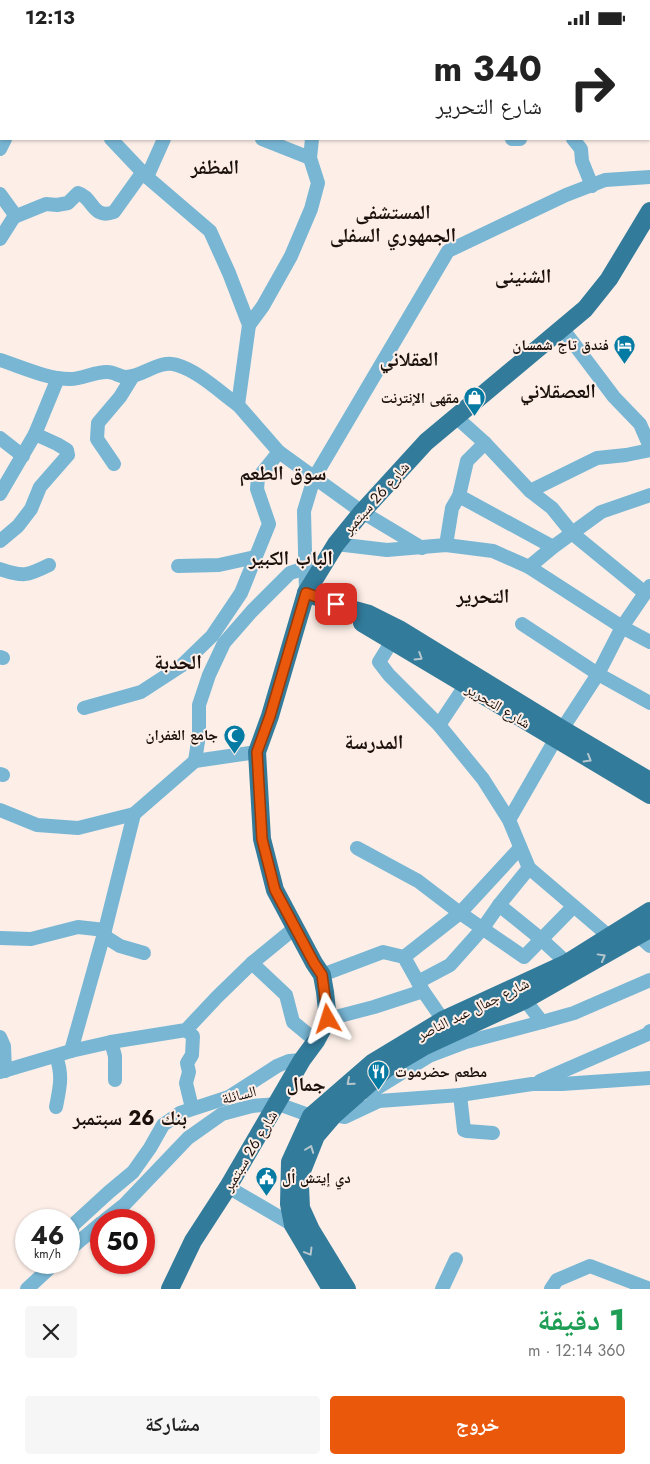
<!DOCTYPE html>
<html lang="ar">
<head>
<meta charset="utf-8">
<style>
	:root { --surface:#fff; --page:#f6f6f6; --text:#222; --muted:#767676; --accent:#ea580c }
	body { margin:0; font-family:Jost,"Noto Naskh Arabic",sans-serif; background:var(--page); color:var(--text); direction:rtl; height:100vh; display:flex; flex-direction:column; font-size:19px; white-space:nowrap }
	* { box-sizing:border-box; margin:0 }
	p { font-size:16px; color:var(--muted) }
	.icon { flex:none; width:28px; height:28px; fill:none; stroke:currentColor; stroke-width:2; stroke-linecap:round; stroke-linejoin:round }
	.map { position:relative; height:1254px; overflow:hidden; direction:ltr }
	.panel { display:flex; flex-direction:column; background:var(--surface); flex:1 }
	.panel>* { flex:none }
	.hud { position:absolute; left:0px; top:0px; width:650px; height:105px; box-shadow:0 1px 4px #0004; direction:rtl; background:#fff; color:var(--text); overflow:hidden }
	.speed { position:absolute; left:15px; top:1174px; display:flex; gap:10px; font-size:25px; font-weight:700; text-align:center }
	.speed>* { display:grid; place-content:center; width:65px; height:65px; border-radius:50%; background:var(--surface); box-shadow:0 1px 4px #0004; line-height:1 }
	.speed small { font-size:12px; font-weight:400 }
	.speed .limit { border:8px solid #d22; background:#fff; color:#111 }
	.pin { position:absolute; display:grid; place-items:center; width:42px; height:42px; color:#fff; margin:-21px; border-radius:10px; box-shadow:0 2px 8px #0006 }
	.me { position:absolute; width:55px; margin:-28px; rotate:354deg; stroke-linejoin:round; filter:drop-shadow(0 0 4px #0008) }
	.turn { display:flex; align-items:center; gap:18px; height:105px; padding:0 25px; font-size:22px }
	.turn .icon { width:65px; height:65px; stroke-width:2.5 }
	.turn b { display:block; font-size:35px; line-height:42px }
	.round { display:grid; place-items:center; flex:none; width:52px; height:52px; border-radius:5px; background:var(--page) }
	.head { display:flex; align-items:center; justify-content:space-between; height:85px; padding:0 25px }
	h1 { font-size:30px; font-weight:800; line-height:38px; color:#1e9e55 }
	.button { display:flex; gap:10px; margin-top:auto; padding:10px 25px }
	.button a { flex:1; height:58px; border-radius:5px; background:var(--accent); color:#fff; font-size:20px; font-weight:800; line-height:58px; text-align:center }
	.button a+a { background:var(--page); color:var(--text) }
	.status { display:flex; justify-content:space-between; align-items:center; height:35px; padding:0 25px; background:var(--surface); direction:ltr }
	.status svg { height:14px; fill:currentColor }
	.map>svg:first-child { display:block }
</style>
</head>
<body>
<div class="status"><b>12:13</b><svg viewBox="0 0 49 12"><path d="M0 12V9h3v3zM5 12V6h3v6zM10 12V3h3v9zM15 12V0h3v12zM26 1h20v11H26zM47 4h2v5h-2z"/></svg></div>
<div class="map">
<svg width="650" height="1254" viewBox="0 0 650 1254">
	<rect width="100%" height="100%" fill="#fdefe8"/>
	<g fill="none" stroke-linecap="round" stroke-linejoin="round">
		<polyline stroke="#8dd7fb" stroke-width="2.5" points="620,0 621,1"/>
		<g stroke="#78b6d4" stroke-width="14">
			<polyline points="78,0 78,1"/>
			<polyline points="215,0 216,1"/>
			<polyline points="122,1 123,0"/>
			<polyline points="353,1 353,0"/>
			<polyline points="459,1 459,0"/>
			<polyline points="0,46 1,47"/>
			<polyline points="111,104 147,142 210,196 229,238 249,290 238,370 279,417 362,477 422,513"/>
			<polyline points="262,104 310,123"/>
			<polyline points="512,104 520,104"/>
			<polyline points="573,104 581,114 582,126 592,151"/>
			<polyline points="0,114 5,104"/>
			<polyline points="147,142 164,104"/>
			<polyline points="0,159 13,177 14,182 0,204"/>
			<path d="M14,182L46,169L57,170L68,168L78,158C93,162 92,185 114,177L142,138"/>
			<polyline points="249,290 263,271 291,221 311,174 318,148 310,123 312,104"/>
			<polyline points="562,293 614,362 640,389 650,412"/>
			<path d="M0,325C22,332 47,344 70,344C83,344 96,336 108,337C114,337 120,342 126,342C143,342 159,324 177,330C198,336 220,357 238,370"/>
			<polyline points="456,382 485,408 530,456 552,473 573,499 645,558"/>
			<polyline points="0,403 23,421"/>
			<polyline points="114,429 97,404 98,388 120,362 133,341"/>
			<polyline points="530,456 597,423 626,420 650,415"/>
			<polyline points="0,459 35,399 58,343"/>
			<polyline points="459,461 553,512"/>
			<polyline points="0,506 18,491 31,474 40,452 68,420 67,415 57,409 35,399"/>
			<polyline points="336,509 387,515 446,510 493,516 529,532 622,592 650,607"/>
			<polyline points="446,510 452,473 459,461 467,426 485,408"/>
			<polyline points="178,531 219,530 255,522"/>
			<polyline points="529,532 553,512 601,477 650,460"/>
			<path d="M0,534C23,542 27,541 49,530"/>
			<polyline points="306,558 304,476 314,443 448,216 566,160 605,145 650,142"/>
			<polyline points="522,589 598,639 650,668"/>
			<polyline points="397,598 379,627 389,640 439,690 483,744 509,785 529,833 610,902"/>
			<polyline points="0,622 3,623"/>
			<polyline points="84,673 141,657 181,631 212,601 241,558 269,489 257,454 258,443 279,417"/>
			<polyline points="439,690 465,651"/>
			<polyline points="195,726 199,700 199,670 209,640 224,608 252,576 290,538 305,533"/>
			<polyline points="0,739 3,740"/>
			<polyline points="0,775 37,790 78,793 134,779 195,726 257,717"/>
			<polyline points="509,785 555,705 598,639 622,592 650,551"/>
			<polyline points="357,813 418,846 460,878 524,922 573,872"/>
			<polyline points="499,870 541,904 567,928"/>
			<polyline points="104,901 120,911 144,918"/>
			<polyline points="639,901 650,911"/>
			<polyline points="0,903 31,904 78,892 105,895"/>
			<polyline points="404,922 460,878 520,813"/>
			<polyline points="252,928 286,960 293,987 316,1006"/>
			<polyline points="322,940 383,917 404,922 423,956 443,985"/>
			<polyline points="418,947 450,930 483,893 499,870 529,833"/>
			<polyline points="525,965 542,987 574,978 650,945"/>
			<polyline points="328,984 374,972 423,956"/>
			<polyline points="186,995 193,1001 192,1020 187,1028 189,1037 186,1048 192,1073"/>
			<polyline points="0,1002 4,1011 5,1036"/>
			<polyline points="111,1007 115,1021 115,1045"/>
			<polyline points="71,1016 105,895 134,779"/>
			<path d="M56,1021C63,1041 60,1051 56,1072"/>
			<polyline points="0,1037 71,1016 111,1007 186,995 217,962 252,928 296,892"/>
			<polyline points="540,1046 648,999 650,996"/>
			<polyline points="369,1058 429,1021 466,1007 542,987"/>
			<polyline points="460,1060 464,1095 467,1096 493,1098"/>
			<polyline points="334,1080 345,1082 379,1066 460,1060 532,1049 562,1049 650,1043"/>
			<polyline points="228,1152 293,1190"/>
			<polyline points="105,1185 124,1170 188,1103 222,1079 252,1071 278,1069 320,1084"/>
			<polyline points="69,1205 73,1190 109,1157 133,1137 150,1113 163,1090 180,1078 229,1062 277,1031 289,1026 302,1025"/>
			<polyline points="69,1215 101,1188"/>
			<polyline points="27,1254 55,1228"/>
			<polyline points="442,1254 456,1224"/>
			<polyline points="551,1254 557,1245 590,1231 650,1254"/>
		</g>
		<g stroke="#327b9b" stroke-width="18">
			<polyline points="609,0 610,1"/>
			<polyline points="631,0 632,1"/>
			<polyline points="649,19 650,20"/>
			<polyline points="649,39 650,41"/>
			<polyline points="306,558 351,574 369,579 399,594 562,694 650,746"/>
			<polyline points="362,588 650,760"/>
			<polyline points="170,1254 193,1206 228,1152 302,1025 316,1006 328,984 325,957 322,940 314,928 275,855 262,804 257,717 270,681 306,558 336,509 362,477 426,407 585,274 609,244 650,176"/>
			<polyline points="331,1254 293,1190 289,1169 290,1127 311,1081 372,1028 443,985 567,928 650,876"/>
			<polyline points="347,1254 311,1195 301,1173 300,1151 302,1136 316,1101 334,1080 386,1034 425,1011 525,965 650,894"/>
		</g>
	</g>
	<defs><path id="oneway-chevron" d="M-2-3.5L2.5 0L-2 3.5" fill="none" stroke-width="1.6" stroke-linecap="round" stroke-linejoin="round" transform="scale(1.25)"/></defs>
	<g stroke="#b6c6cd">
		<use href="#oneway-chevron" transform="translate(419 622) rotate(32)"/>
		<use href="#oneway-chevron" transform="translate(588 724) rotate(30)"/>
		<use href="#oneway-chevron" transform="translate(602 922) rotate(-29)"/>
		<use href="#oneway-chevron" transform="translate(350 1047) rotate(139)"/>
		<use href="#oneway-chevron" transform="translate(310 1114) rotate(-69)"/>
		<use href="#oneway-chevron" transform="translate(309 1217) rotate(59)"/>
	</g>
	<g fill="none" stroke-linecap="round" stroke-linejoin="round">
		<defs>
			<polyline id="route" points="328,984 322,940 314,928 275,855 262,804 257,717 270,681 306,558 336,569"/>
		</defs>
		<use href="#route" stroke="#983908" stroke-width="12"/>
		<use href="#route" stroke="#ea580c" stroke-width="9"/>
	</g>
	<defs>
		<symbol id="hotel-pin" viewBox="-11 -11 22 30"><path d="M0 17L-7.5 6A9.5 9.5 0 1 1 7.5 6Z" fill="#057ba3" stroke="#fdefe8"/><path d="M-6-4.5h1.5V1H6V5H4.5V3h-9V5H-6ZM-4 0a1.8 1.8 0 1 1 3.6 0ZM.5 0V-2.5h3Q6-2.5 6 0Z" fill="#fff"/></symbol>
		<symbol id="shop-pin" viewBox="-11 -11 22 30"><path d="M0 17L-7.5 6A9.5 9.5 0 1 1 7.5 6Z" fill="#057ba3" stroke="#fdefe8"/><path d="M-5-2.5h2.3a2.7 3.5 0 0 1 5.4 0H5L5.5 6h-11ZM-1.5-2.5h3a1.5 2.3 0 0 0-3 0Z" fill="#fff"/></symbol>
		<symbol id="mosque-pin" viewBox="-11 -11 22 30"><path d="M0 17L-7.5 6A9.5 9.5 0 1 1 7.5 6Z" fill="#057ba3" stroke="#fdefe8"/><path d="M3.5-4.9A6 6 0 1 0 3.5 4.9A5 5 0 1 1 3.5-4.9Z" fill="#fff"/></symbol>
		<symbol id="restaurant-pin" viewBox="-11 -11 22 30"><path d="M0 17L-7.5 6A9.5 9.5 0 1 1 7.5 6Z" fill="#057ba3" stroke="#fdefe8"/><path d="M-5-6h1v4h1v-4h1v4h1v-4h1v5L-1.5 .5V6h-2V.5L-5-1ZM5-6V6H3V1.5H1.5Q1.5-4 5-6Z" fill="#fff"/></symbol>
		<symbol id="civic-pin" viewBox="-11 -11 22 30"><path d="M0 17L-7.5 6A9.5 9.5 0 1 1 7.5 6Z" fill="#057ba3" stroke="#fdefe8"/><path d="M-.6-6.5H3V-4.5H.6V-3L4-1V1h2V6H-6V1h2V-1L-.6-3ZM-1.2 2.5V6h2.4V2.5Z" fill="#fff"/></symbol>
	</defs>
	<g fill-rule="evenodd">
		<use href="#hotel-pin" x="612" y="298" width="25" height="34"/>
		<use href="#shop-pin" x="462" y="350" width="25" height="34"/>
		<use href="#mosque-pin" x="222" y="688" width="25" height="34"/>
		<use href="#restaurant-pin" x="366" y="1024" width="25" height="34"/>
		<use href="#civic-pin" x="254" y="1130" width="25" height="34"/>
	</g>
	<g text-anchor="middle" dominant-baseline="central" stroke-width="4" stroke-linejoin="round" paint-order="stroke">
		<g font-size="15" font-weight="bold" fill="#1b100b" stroke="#fdefe8" text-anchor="end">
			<text x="609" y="310">فندق تاج شمسان</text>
			<text x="459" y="363">مقهى الإنترنت</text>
			<text x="218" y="700">جامع الغفران</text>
			<text x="395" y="1037" text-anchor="start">مطعم حضرموت</text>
			<text x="282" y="1143" text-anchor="start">دي إيتش أل</text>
		</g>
		<g font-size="15" fill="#1b100b" stroke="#fdefe8">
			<text transform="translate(376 463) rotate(-48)">شارع 26 سبتمبر</text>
			<text transform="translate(498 671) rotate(31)">شارع التحرير</text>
			<text transform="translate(473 974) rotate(-26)">شارع جمال عبد الناصر</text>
			<text transform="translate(239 1060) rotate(-14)">السائلة</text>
			<text transform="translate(250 1116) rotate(-59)">شارع 26 سبتمبر</text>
		</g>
		<g font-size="20" font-weight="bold" fill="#1b100b" stroke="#fdefe8">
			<text x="215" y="132">المظفر</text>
			<text x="393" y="177">المستشفى<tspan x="393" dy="23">الجمهوري السفلى</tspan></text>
			<text x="523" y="241">الشنينى</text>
			<text x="409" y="324">العقلاني</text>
			<text x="558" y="356">العصقلاني</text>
			<text x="283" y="438">سوق الطعم</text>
			<text x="291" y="523">الباب الكبير</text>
			<text x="483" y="561">التحرير</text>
			<text x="178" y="627">الحدبة</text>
			<text x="374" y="707">المدرسة</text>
			<text x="306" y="1049">جمال</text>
			<text x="130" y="1083">بنك 26 سبتمبر</text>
		</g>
	</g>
</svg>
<div class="speed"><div>46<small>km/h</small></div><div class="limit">50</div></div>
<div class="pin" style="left:336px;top:569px;background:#d93025"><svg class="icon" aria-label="arrive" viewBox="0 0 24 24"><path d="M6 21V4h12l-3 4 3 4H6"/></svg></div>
<svg class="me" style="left:328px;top:984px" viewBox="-20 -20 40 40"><path d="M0-17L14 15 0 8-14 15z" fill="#ea580c" stroke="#fff" stroke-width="4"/></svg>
<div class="hud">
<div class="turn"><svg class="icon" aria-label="right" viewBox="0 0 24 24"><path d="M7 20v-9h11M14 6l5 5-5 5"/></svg><div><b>340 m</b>شارع التحرير</div></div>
</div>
</div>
<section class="panel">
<div class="head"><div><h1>1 دقيقة</h1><p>360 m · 12:14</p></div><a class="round"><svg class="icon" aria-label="close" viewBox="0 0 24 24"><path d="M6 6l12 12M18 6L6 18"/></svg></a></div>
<div class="button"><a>خروج</a><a>مشاركة</a></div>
</section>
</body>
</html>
